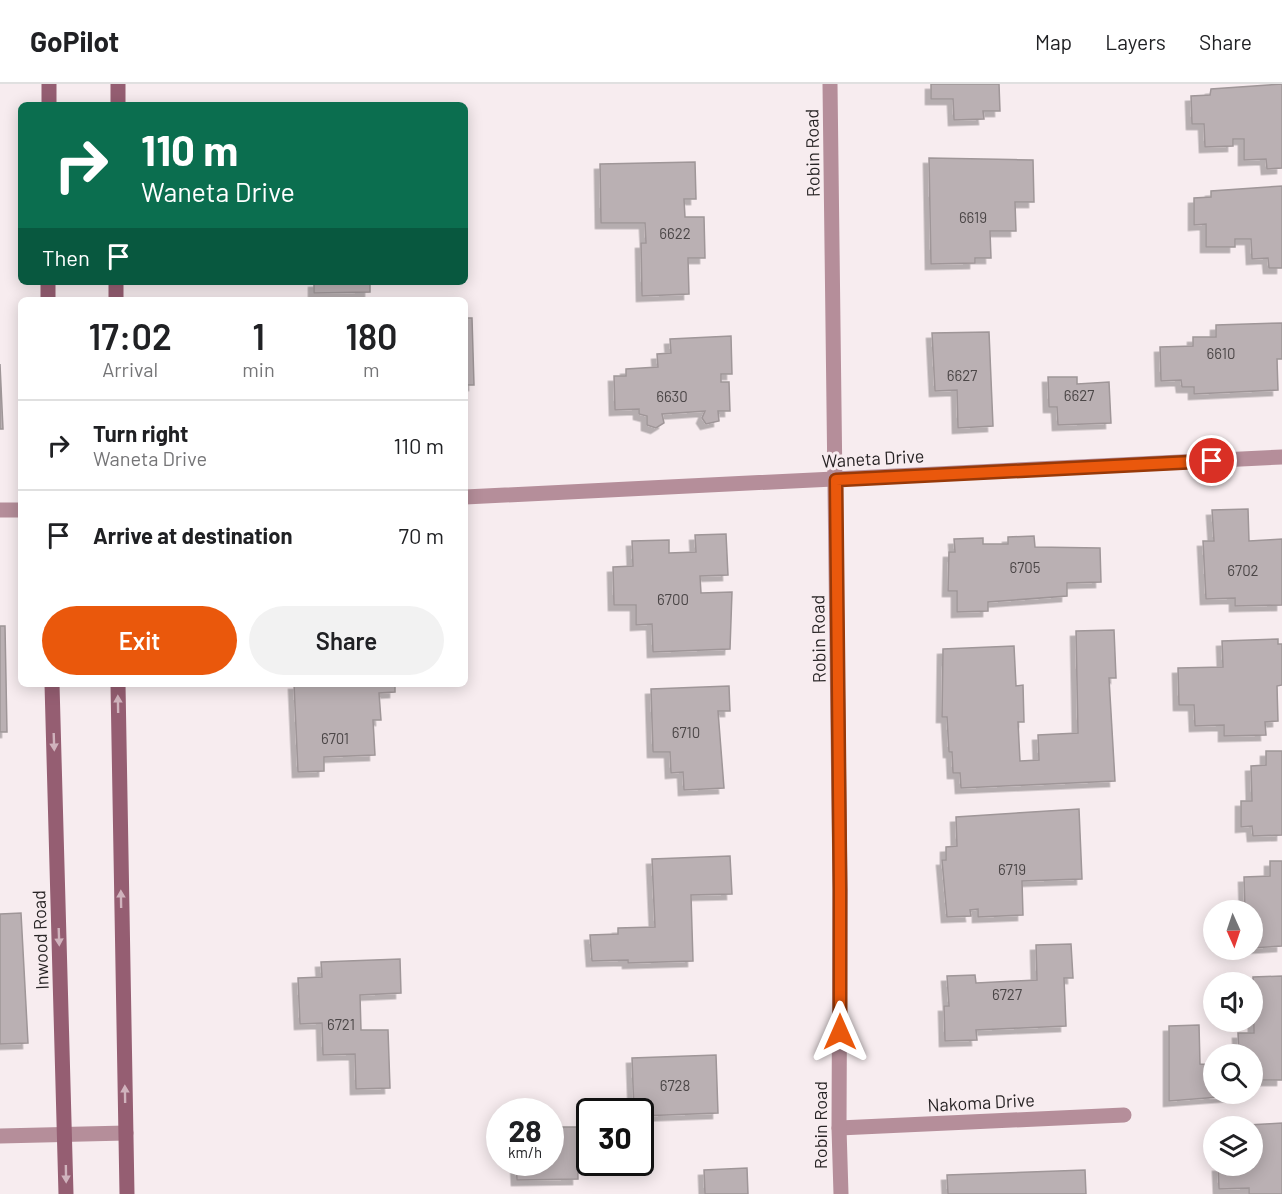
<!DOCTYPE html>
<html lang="en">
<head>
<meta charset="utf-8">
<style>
	:root { --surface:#fff; --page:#f2f2f2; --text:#202124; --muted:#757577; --line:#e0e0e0; --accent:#ea580c }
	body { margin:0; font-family:Barlow,sans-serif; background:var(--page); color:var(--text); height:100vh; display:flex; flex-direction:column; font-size:22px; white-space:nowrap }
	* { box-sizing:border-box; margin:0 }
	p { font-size:20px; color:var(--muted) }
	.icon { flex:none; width:33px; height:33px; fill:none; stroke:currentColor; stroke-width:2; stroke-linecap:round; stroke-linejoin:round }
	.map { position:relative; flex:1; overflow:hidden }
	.side { position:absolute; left:18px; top:213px; width:450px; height:390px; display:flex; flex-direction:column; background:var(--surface); border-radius:9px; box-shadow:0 3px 15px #0003 }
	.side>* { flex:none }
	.banner { position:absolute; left:18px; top:18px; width:450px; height:183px; border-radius:9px; box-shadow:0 3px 15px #0003; background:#0b6e4f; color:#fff; overflow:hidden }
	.needle { width:39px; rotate:177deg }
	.tools { position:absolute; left:1203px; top:816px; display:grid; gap:12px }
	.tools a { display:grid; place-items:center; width:60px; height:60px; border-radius:50%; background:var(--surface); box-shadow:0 3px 15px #0003; font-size:30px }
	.speed { position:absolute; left:486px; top:1014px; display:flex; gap:12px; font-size:30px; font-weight:700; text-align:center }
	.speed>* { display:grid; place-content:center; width:78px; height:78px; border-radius:50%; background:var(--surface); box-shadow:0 3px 15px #0003; line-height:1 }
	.speed small { font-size:15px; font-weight:400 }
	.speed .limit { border:3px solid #111; border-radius:9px; background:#fff; color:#111 }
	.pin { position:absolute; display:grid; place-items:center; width:51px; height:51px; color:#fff; margin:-26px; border:3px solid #fff; border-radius:50%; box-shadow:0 2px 6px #0007 }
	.me { position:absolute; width:66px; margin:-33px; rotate:0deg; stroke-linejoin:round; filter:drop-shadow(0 0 4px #0008) }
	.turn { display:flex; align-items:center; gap:21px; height:126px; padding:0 24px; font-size:27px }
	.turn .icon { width:78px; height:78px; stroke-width:2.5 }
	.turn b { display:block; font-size:42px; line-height:51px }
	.then { display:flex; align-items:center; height:57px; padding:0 24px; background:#0003; gap:12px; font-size:22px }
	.eta { display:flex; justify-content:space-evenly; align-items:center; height:102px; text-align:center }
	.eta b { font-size:36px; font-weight:600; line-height:42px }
	.button { display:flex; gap:12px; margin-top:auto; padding:12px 24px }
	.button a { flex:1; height:69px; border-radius:36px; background:var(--accent); color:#fff; font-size:24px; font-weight:600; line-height:69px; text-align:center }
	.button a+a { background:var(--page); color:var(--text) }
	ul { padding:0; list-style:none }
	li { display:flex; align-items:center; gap:18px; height:90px; padding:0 24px; border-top:2px solid var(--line) }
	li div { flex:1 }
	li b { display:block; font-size:22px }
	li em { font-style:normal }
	header { display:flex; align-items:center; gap:36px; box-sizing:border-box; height:84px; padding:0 30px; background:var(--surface); border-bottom:2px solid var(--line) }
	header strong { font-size:28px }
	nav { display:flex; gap:33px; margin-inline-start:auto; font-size:21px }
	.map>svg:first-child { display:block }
</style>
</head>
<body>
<header>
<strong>GoPilot</strong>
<nav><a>Map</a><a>Layers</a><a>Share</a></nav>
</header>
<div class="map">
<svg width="1282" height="1110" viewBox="0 0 1282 1110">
	<defs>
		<filter id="shadow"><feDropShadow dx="-5.5" dy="5.5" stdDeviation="0" flood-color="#0004"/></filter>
	</defs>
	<rect width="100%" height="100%" fill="#f7ecef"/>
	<g fill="#bab0b3" stroke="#9f9698" stroke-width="1.5" filter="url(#shadow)">
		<polygon points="931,0 999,0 1000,27 983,27 984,35 954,36 953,15 931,15"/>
		<polygon points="1282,0 1282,84 1267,85 1266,75 1244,76 1244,55 1233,55 1233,62 1205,63 1204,40 1192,40 1191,12 1210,11 1211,5"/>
		<polygon points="929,74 1033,76 1034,118 1015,118 1016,147 990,147 991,174 975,174 975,179 931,180"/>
		<polygon points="695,78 696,115 684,115 685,133 704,133 705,174 688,174 689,210 642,212 641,159 646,159 645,139 601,139 600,80"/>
		<polygon points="1282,102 1282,184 1269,184 1268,174 1252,175 1251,155 1235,155 1235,163 1206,163 1206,140 1194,141 1194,114 1211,113 1211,107"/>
		<polygon points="314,198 370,198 370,208 314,209"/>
		<polygon points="465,234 472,234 474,301 465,301"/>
		<polygon points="1282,239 1282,275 1277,275 1278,306 1194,310 1194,303 1182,303 1181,296 1161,297 1160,263 1193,262 1193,253 1216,253 1216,241"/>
		<polygon points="989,248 993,342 958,344 957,306 935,307 932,249"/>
		<polygon points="731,252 732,290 721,290 721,298 729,298 730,327 718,327 719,337 706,340 702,334 705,327 662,330 664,339 656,344 647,341 647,332 639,330 639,325 615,326 614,292 626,292 626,285 658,283 657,270 671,269 670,255"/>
		<polygon points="0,280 3,345 0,345"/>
		<polygon points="1048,293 1077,293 1077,300 1109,298 1111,339 1058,341 1057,323 1049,323"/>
		<polygon points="1248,425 1249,457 1282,455 1282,521 1235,522 1235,514 1206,515 1203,457 1214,457 1212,426"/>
		<polygon points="726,450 728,491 700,492 701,509 732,508 730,565 653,568 652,540 636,541 636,521 614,521 613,483 633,482 632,457 669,456 669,469 696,468 695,451"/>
		<polygon points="1034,452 1035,463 1100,464 1101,498 1067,499 1067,512 988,518 988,527 957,528 957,507 948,507 949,468 955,468 954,455 983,454 983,460 1008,460 1008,453"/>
		<polygon points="0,542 5,542 7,648 0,648"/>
		<polygon points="1114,546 1116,594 1109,594 1115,697 961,704 960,689 953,689 952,668 949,668 947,633 942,633 943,565 1014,562 1016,602 1023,601 1024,638 1018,638 1020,677 1039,676 1038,651 1078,649 1076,547"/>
		<polygon points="1278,555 1278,560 1282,560 1282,601 1277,602 1278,637 1265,638 1266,651 1224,652 1224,641 1195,642 1194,621 1179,621 1178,584 1223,583 1222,557"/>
		<polygon points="294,600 395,600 395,608 379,609 381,636 373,636 375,671 324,673 324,687 298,688"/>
		<polygon points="729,602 730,627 718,627 724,704 684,706 683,688 671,689 670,668 653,668 651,605"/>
		<polygon points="1266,667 1282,667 1282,751 1253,752 1252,742 1241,743 1241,717 1252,717 1251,682 1266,681"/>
		<polygon points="1079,725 1082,795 1022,797 1023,831 978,833 978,825 970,826 971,832 947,833 942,776 946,776 946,763 957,762 956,733"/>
		<polygon points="730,772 732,810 691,811 693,877 628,879 628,876 592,877 590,851 618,850 618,844 655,843 652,775"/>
		<polygon points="1270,777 1282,777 1282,862 1252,864 1252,826 1245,826 1244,793 1270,792"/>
		<polygon points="21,829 28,959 0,960 0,830"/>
		<polygon points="1071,860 1073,894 1064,894 1066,942 976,946 977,956 945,957 944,922 949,922 947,892 975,891 976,899 1037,896 1036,861"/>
		<polygon points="400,875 401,909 360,911 361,946 388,946 390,1004 356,1005 355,970 323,971 322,939 300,940 298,894 322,893 321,878"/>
		<polygon points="1282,892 1282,996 1255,996 1255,988 1252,988 1252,970 1239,970 1238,949 1254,949 1253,893"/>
		<polygon points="1199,941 1200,980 1214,981 1214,1010 1232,1010 1232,1012 1169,1017 1169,942"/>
		<polygon points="716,971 718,1029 640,1032 640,1028 634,1028 632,974"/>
		<polygon points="1282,1039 1282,1110 1249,1110 1249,1104 1219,1105 1218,1082 1252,1082 1252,1042 1248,1042 1248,1041"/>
		<polygon points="550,1043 577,1043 578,1095 517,1096 516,1078 550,1078"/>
		<polygon points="747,1084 748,1110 705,1110 704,1086"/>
		<polygon points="1085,1086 1086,1110 948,1110 947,1091"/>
	</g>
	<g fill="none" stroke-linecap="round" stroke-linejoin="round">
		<polyline stroke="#b58e9a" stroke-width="15" points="839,1044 1124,1031"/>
		<g stroke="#b58e9a" stroke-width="15">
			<polyline points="830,0 840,805 839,1044 841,1110"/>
			<polyline points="465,413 1282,373"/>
			<polyline points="0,426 21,426"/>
			<polyline points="0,1052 126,1049"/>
		</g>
		<g stroke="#955e72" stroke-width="15">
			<polyline points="49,21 49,0"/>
			<polyline points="118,21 118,0"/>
			<polyline points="48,216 48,198"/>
			<polyline points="116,216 116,198"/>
			<polyline points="52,600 66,1110"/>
			<polyline points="118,600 127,1110"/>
		</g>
	</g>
	<defs><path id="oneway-solid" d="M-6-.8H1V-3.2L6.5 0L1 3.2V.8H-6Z" transform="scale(1.5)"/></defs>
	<g fill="#d0b3bd">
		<use href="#oneway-solid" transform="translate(118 620) rotate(-91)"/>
		<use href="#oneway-solid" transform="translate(54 658) rotate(88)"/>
		<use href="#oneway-solid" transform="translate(121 815) rotate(-91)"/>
		<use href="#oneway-solid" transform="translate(59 853) rotate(88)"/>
		<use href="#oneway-solid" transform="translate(125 1010) rotate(-91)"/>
		<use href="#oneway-solid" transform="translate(66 1090) rotate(89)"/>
	</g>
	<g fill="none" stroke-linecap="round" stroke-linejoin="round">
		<defs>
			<polyline id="route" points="840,948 840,805 836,396 1212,377"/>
		</defs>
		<use href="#route" stroke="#983908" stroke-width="15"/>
		<use href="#route" stroke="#ea580c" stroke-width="10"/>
	</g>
	<g text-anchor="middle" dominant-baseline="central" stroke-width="6" stroke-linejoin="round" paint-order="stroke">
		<g font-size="15" fill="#4c4748">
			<text x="973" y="133">6619</text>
			<text x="675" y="149">6622</text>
			<text x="1221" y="269">6610</text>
			<text x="962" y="291">6627</text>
			<text x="1079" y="311">6627</text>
			<text x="672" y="312">6630</text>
			<text x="1025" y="483">6705</text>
			<text x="1243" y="486">6702</text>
			<text x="673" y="515">6700</text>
			<text x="686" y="648">6710</text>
			<text x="335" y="654">6701</text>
			<text x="1012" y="785">6719</text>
			<text x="1007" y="910">6727</text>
			<text x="341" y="940">6721</text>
			<text x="675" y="1001">6728</text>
		</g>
		<g font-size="18" fill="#282425" stroke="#f7ecef">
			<text transform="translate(812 69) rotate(-91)">Robin Road</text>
			<text transform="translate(873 374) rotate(-3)">Waneta Drive</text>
			<text transform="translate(818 555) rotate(-91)">Robin Road</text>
			<text transform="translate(40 856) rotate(-92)">Inwood Road</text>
			<text transform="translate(981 1018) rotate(-3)">Nakoma Drive</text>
			<text transform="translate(820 1041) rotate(-90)">Robin Road</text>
		</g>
	</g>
</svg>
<div class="tools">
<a><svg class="needle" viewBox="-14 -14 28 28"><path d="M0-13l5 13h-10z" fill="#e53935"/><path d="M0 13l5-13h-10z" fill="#757577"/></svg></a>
<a><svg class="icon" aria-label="sound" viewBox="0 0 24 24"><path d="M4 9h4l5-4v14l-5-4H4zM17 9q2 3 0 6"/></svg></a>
<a><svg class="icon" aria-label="search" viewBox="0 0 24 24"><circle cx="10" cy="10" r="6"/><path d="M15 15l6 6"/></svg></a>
<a><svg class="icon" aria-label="layers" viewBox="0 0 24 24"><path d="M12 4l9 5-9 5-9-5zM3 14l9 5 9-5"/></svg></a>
</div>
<div class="speed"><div>28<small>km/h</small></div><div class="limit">30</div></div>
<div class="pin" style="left:1212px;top:377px;background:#d93025"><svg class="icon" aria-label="arrive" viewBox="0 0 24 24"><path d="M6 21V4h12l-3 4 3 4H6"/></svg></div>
<svg class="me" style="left:840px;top:948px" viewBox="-20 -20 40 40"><path d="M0-17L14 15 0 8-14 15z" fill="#ea580c" stroke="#fff" stroke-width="4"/></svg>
<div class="banner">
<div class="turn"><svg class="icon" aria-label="right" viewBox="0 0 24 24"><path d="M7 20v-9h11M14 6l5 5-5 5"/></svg><div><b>110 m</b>Waneta Drive</div></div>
<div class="then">Then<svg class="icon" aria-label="arrive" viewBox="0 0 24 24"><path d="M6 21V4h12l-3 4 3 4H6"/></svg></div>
</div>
<section class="side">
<div class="eta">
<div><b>17:02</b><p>Arrival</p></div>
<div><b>1</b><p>min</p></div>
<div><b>180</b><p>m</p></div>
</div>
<ul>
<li><svg class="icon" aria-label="right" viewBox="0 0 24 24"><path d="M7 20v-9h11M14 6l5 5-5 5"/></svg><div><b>Turn right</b><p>Waneta Drive</p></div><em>110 m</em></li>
<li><svg class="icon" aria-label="arrive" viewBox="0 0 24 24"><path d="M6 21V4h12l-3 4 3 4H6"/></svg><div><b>Arrive at destination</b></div><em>70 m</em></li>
</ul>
<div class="button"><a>Exit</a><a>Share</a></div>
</section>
</div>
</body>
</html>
